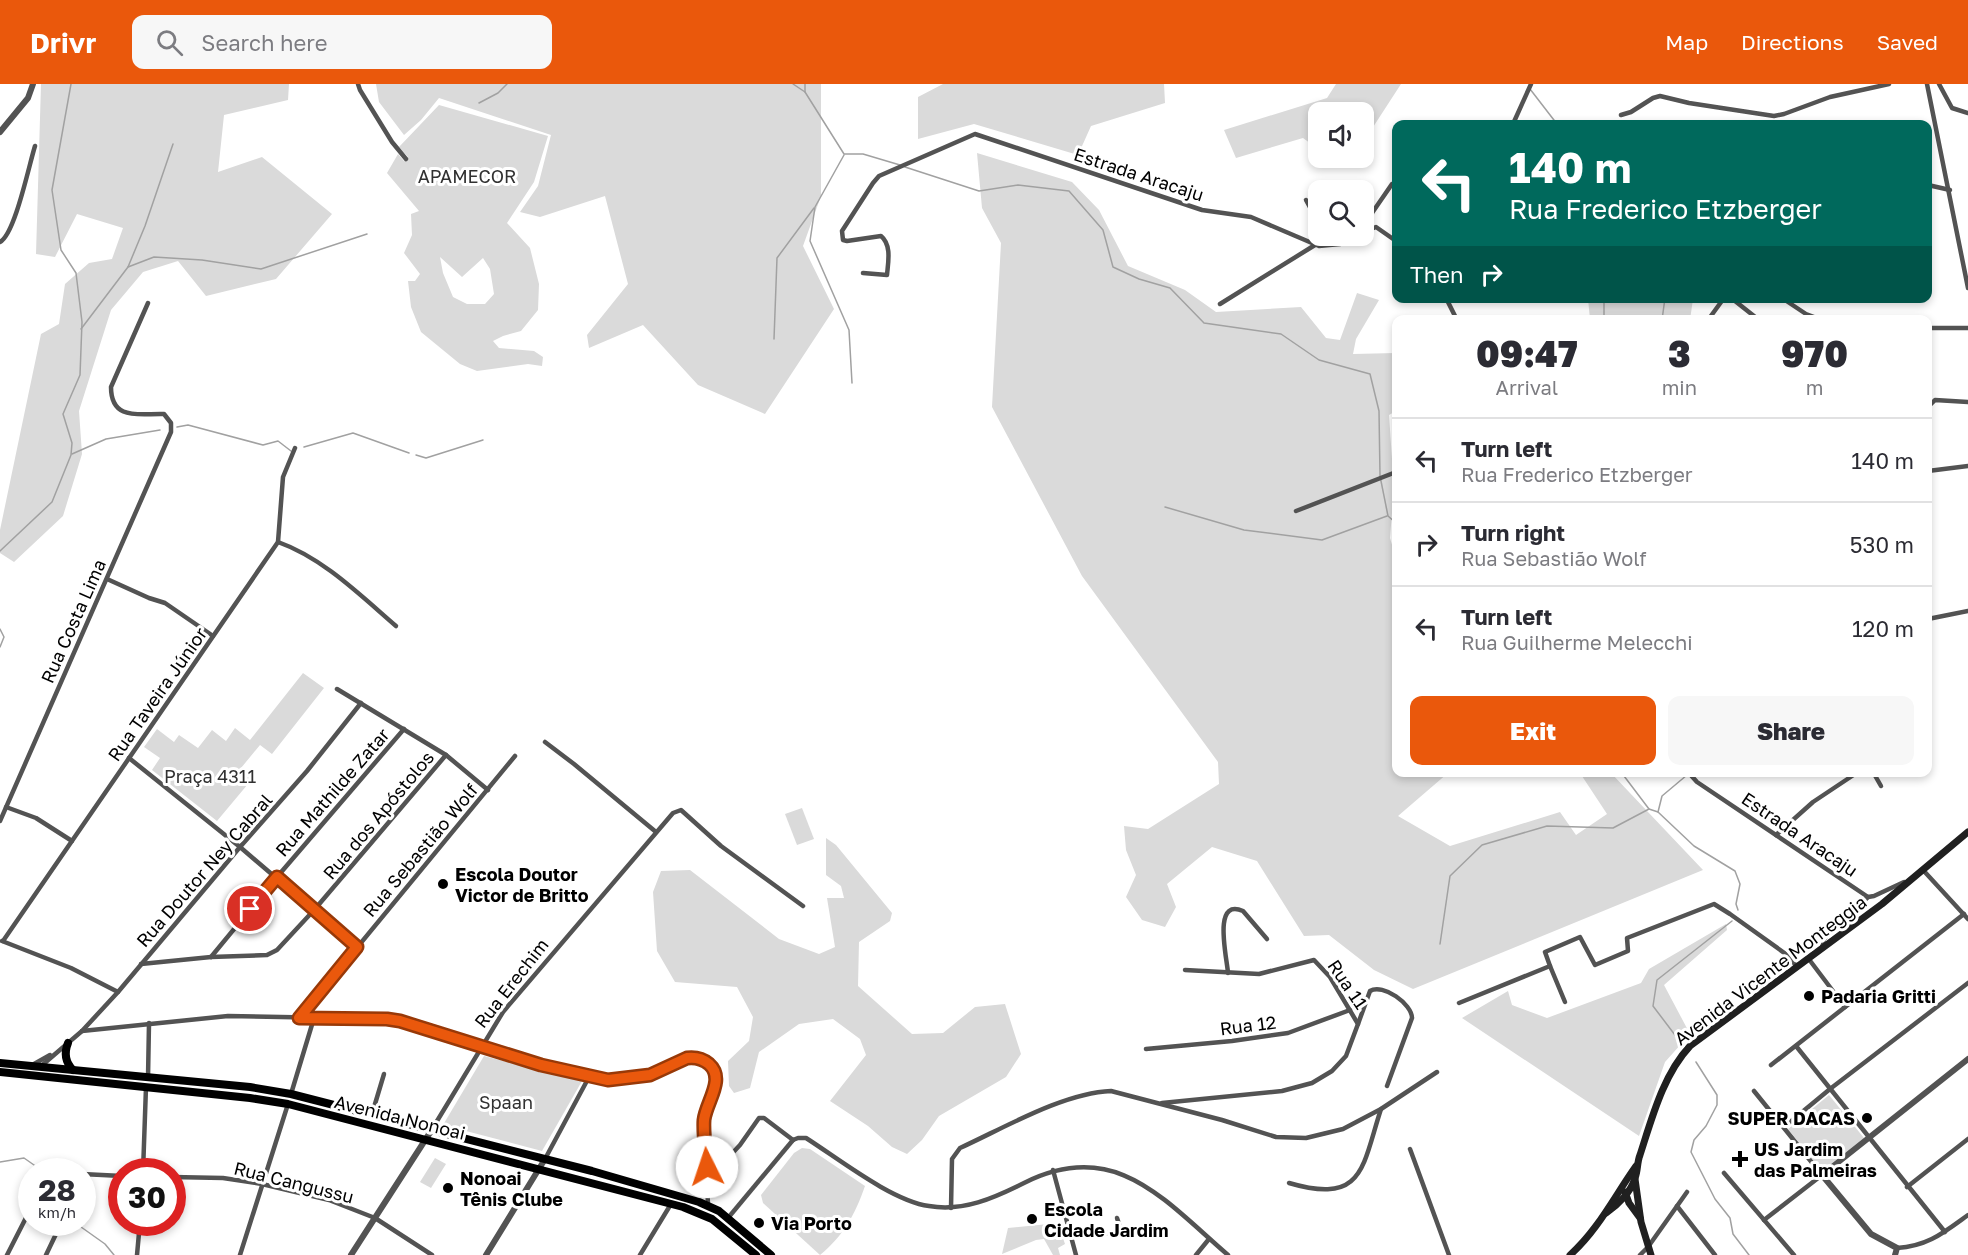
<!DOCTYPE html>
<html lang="en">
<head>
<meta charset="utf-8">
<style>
	:root { --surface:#fff; --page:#f7f7f7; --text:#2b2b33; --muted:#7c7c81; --line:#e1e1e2; --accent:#ea580c }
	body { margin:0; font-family:"Golos Text",sans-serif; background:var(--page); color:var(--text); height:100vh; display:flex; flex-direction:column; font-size:22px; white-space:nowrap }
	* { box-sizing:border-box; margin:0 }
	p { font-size:20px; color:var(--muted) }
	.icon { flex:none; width:33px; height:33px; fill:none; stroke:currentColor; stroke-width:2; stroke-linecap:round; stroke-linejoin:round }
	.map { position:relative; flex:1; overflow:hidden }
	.drawer { position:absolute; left:1392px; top:231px; width:540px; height:462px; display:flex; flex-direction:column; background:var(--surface); border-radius:12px; box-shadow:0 3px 9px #0003 }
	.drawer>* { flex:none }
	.guide { position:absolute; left:1392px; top:36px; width:540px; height:183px; border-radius:12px; box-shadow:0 3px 9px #0003; background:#00695c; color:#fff; overflow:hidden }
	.fabs { position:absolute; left:1308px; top:18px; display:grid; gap:12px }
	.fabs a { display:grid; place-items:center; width:66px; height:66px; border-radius:12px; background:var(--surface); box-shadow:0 3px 9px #0003; font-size:30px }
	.speed { position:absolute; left:18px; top:1074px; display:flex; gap:12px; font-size:30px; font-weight:700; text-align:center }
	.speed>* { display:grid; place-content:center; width:78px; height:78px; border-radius:50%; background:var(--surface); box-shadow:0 3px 9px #0003; line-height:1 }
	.speed small { font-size:15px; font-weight:400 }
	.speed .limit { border:9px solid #d22; background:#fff; color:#111 }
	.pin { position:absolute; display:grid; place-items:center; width:51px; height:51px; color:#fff; margin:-26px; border:3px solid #fff; border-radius:50%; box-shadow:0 2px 6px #0007 }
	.me { position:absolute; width:66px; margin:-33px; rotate:356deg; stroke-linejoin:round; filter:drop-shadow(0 0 4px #0008) }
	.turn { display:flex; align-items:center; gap:21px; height:126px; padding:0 18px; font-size:27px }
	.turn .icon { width:78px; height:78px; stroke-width:2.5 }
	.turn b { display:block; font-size:42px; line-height:51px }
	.then { display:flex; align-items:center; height:57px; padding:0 18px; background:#0003; gap:12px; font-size:22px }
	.eta { display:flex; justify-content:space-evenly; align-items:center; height:102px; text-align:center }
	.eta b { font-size:36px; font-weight:800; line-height:42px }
	.cta { display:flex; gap:12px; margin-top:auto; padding:12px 18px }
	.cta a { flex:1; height:69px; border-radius:12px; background:var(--accent); color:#fff; font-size:24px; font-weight:800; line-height:69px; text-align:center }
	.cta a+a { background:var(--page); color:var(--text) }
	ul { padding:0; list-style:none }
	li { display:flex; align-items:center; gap:18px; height:84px; padding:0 18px; border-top:2px solid var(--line) }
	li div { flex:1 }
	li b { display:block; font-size:22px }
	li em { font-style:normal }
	header { display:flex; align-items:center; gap:36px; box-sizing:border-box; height:84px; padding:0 30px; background:var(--accent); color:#fff }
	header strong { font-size:28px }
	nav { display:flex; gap:33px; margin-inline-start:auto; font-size:21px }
	.search { width:420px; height:54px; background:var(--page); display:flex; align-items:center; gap:15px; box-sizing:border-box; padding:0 21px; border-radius:12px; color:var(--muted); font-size:22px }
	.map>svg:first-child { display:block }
</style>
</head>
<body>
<header>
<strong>Drivr</strong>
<div class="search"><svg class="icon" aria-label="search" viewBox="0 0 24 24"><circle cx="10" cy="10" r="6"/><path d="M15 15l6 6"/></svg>Search here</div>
<nav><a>Map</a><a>Directions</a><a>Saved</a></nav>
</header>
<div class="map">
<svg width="1968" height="1171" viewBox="0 0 1968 1171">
	<rect width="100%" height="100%" fill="#fff"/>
	<g fill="#dadada" fill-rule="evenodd">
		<polygon points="41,0 289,0 288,16 224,31 218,88 262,73 332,130 276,195 206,212 178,177 143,188 111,226 79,327 82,370 63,432 14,478 0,469 0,446 41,250 59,240 65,200 89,179 112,175 123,144 77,130 55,173 36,170"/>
		<polygon points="376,0 821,0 821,112 803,162 834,225 765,330 698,301 643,241 589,264 587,251 628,200 605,112 540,133 520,128 538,102 551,51 439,14 421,36 404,51 379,18"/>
		<polygon points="943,0 1164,0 1165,19 1091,42 1078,71 974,40 918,55 918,13"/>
		<polygon points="1336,0 1401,0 1364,57 1364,28 1318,28 1318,65 1303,54 1236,74 1224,46 1327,14"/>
		<path d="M439,21L548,52L534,98L507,139L530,164L539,200L538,226L521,247L503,252L493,257L499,264L534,267L543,273L542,282L528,280L477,287L460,280L421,248L411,223L408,197H415L420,190L404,169L412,151L411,130L419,127L387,89L398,70L404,77L408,73L399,63ZM440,173L462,193L483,174L490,185L494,210L485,220H467L453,213L443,189Z"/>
		<polygon points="977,69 1072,98 1099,126 1128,182 1185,206 1216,228 1301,223 1326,254 1340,256 1357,209 1379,216 1356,255 1353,270 1396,269 1396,327 1389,331 1394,404 1390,454 1396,474 1396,688 1448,689 1398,732 1450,762 1560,728 1576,751 1607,730 1580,689 1611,689 1703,786 1413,905 1374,886 1329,851 1304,852 1257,777 1212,763 1167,800 1176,823 1165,843 1142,836 1126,813 1136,791 1126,766 1124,742 1148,745 1219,700 1218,678 1082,492 992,323 1001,159 982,124"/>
		<polygon points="1588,215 1588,214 1693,215 1690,236 1590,235"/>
		<polygon points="303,589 324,604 272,670 260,661 241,684 253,694 217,737 152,686 160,674 144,663 157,645 174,658 179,651 198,664 212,646 226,657 235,644 250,656"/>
		<polygon points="802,724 814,755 797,761 785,730"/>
		<polygon points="826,754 836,761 892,829 890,837 859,858 858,902 912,950 943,949 975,923 1005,920 1021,970 1006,993 939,1032 922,1056 907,1070 892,1063 868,1042 830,1017 866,971 860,955 833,935 799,940 759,968 750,1004 734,1009 729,1002 728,977 749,957 753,933 737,903 675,898 657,867 653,808 661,787 690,786 779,855 819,870 835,863 827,814 844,814 841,802 826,791"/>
		<polygon points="1726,840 1727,846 1664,901 1690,950 1665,978 1639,1052 1462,934 1508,907 1512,921 1547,934 1641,899 1649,885"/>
		<polygon points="484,972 582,997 542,1067 443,1041"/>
		<polygon points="1829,1011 1864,1054 1822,1087 1788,1045"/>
		<path d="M802,1064L810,1065L865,1102C855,1131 843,1152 820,1171L763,1119L761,1111L794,1069Z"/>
		<polygon points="435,1074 446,1080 431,1104 420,1098"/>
		<polygon points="1058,1139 1065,1160 1058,1164 1060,1171 1053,1171 1044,1155 1036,1156 1002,1170 1008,1144"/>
	</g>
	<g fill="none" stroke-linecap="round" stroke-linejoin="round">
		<g stroke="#a1a1a1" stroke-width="1.5">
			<polyline points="793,0 805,8 844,70 863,70 900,81"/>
			<polyline points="1530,5 1557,40"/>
			<polyline points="805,8 805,0"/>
			<polyline points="479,19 498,9 507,0"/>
			<polyline points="844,71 815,123 810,157 849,246 852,299"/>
			<polyline points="905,83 979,107 1018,101 1069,107 1103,146 1113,183 1139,195 1170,204 1204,239 1281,250 1319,276 1370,290 1379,327 1380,392 1388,432 1396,439"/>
			<polyline points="128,183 154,173 202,176 261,185 367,150"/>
			<polyline points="1604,236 1604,214"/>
			<polyline points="1662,236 1665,214"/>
			<polyline points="81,245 128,183 145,142 173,60"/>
			<polyline points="774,255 777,174 814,124"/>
			<polyline points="177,343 188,341 263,361 278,357 291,367"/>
			<polyline points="304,363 353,349 409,369"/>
			<polyline points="72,370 106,355 160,346"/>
			<polyline points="416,371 426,374 483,356"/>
			<polyline points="1165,423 1244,446 1322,456 1387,432"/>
			<polyline points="0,467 52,418 71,371 72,359 63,330 80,291 82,238 76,189 61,166 52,106 71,0"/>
			<polyline points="0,545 4,553 0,563"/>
			<polyline points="1621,688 1649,725 1658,728 1694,762 1735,787 1740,800 1736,820 1738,826"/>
			<polyline points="1658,728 1662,712 1687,691"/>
			<polyline points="1440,860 1450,792 1482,761 1547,742 1613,744 1649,725"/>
			<polyline points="1678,955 1653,922 1657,896 1732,837"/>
			<polyline points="1696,978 1717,1011 1717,1021 1706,1042 1694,1056 1691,1068 1715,1115 1730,1134 1733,1150 1749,1171"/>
			<polyline points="0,1078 24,1074 44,1088"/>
			<polyline points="74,1138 105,1160 114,1171"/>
		</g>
		<g stroke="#535353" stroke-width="4.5">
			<polyline points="358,0 360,6 392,58 406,75"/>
			<polyline points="1927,0 1968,204"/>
			<polyline points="1939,0 1952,24 1968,29"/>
			<polyline points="1621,31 1631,28 1653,14 1660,12 1689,19 1774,32 1784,30 1830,13 1889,0"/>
			<polyline points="1513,40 1531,0"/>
			<polyline points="1928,101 1950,106"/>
			<polyline points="1306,116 1318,138"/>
			<polyline points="1370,144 1372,129 1392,100"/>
			<polyline points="1364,148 1376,143 1396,157"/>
			<polyline points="1336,152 1344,158"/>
			<path d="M0,158C15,150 29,81 35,62"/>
			<path d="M863,189L887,191C888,179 892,161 881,152L847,157L843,156L842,147L873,99L879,92L975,50L1202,126L1251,133L1319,162L1340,160L1356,152"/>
			<polyline points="1446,214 1457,236"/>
			<polyline points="1782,214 1806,230 1822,236"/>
			<polyline points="1735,217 1759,236"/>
			<polyline points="1220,220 1315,161"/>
			<polyline points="1708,236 1724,214"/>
			<polyline points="1928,244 1968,244"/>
			<polyline points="1928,323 1935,316 1968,318"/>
			<polyline points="1928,387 1968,382"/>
			<polyline points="1296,427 1396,388"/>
			<path d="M278,458C323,474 360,511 396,542"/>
			<polyline points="107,495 149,514 165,519 213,552"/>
			<polyline points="1928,535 1968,527"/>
			<polyline points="337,605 446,671 488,706"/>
			<polyline points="545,658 574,680 656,748"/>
			<polyline points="129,674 240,763 357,863"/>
			<polyline points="1688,688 1697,698 1868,813"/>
			<polyline points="1873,688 1881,702"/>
			<polyline points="6,723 36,734 72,757"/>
			<path d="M0,737L171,348V339L164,330C141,329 111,338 111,303L148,219"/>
			<polyline points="1776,751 1813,718 1858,688"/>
			<polyline points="1923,786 1968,835"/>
			<polyline points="2,857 71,884 118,908"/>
			<polyline points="3,857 278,458 283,393 295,364"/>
			<polyline points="1822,863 1824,855 1829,850 1868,813 1874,812 1904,798"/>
			<polyline points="211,873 277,793 404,645"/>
			<polyline points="1808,874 1845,923"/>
			<polyline points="141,880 211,873 267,871 277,866 315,825 446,671"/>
			<polyline points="1550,882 1565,918"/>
			<path d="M1228,889C1227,874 1212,813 1243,827L1267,855"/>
			<polyline points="1459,919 1550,882 1545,868 1580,853 1595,881 1628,867 1627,854 1714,820 1730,830 1790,873 1796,882"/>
			<polyline points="299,934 515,672"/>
			<path d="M1358,940L1370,907C1383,899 1412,920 1412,934L1387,1002"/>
			<polyline points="82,947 228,932 387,935 556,986 608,996 626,995 650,991 679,976 693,973 706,977 714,985 716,991 715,1002 706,1028 704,1040 708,1120"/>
			<polyline points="1796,962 1945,1148"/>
			<polyline points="1146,965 1232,957 1288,949 1350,926"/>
			<polyline points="34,980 50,971"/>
			<polyline points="1771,981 1964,830"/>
			<polyline points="40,983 82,947 118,908 240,763 307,687 361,619"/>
			<polyline points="148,994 149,939"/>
			<polyline points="1754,1007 1822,1091 1764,1136"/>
			<polyline points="291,1010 314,934"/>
			<polyline points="1162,1019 1282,1007 1312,999 1332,987 1346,972 1358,940 1330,893 1314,876 1259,890 1185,886"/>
			<polyline points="372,1030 384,990"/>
			<polyline points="1784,1043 1830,1005 1968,899"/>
			<polyline points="431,1047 503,928 673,729 681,726 721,762 803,822"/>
			<path d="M793,1056L798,1054H806C839,1075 892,1117 929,1122C963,1128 994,1114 1024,1099C1115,1053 1164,1116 1228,1171"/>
			<polyline points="1410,1065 1449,1171"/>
			<polyline points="545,1075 589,993"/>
			<polyline points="725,1077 740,1061 759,1034 764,1034 793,1056"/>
			<polyline points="707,1083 722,1079"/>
			<polyline points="1053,1086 1076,1171"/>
			<polyline points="143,1088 146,1003"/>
			<polyline points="1724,1089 1794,1171"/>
			<polyline points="82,1090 122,1092"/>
			<polyline points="172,1093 223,1094 262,1100 329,1116 375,1134 432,1171"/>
			<path d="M1289,1099C1364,1121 1362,1083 1381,1025"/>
			<polyline points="1907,1103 1968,1055"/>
			<polyline points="1677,1122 1715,1171"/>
			<path d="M951,1124L952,1075L960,1064C1004,1044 1063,1009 1111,1007L1222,1036L1276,1053L1306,1054L1343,1045L1381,1025L1437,988"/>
			<polyline points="728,1134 793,1056"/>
			<path d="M1069,1145C1077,1145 1086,1143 1094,1145C1105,1147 1112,1155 1120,1143L1117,1134"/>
			<path d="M1897,1164C1928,1162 1943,1149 1968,1131"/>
			<polyline points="7,1171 32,1122"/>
			<polyline points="46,1171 56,1150"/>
			<polyline points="137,1171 140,1138"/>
			<polyline points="240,1171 288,1020"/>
			<polyline points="640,1171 671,1120"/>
			<polyline points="1196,1171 1209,1155"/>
			<polyline points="1640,1171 1648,1163 1687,1108"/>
		</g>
		<g stroke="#535353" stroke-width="6">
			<polyline points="0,48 28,14 33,0"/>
			<polyline points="351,1171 431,1047"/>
			<polyline points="486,1171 545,1075"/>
			<polyline points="1895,1171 1897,1164 1871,1150 1822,1091 1968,975"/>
		</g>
		<g stroke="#202020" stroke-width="7">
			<polyline points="1635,1095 1641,1138 1651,1171"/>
			<polyline points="1625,1108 1629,1119 1640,1134"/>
			<path d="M1606,1129C1618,1121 1631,1108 1635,1094C1638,1087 1637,1078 1640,1071C1652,1034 1663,991 1690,962L1882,820L1968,748"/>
			<path d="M1570,1171C1598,1146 1614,1113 1636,1082"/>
		</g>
		<g stroke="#000" stroke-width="8">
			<path d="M68,959C64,969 65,978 73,986"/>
			<polyline points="0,979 250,1003 291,1010 592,1087 699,1118 719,1127 771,1171"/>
			<polyline points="0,988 250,1014 288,1020 683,1123 712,1135 756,1171"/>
		</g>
	</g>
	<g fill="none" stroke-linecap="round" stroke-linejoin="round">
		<defs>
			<path id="route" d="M250,825L277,793L357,863L299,934L387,935L400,937L541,981L608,996L650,991L687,974C695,973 703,975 709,980C726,995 706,1018 704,1036C703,1051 706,1068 707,1083"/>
		</defs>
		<use href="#route" stroke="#983908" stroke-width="15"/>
		<use href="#route" stroke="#ea580c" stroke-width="10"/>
	</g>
	<g fill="#000" stroke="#fff" stroke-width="2">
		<circle cx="443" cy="800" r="6"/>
		<circle cx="1809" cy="912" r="6"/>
		<circle cx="1867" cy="1034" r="6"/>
		<path d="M1737 1066h6v6h6v6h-6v6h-6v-6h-6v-6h6z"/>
		<circle cx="448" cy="1104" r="6"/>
		<circle cx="1032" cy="1135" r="6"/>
		<circle cx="759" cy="1139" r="6"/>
	</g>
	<g text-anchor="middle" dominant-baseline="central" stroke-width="6" stroke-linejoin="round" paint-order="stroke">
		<g font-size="18" fill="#000" stroke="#fff">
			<text transform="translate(1139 90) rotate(18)">Estrada Aracaju</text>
			<text transform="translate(73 537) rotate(-66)">Rua Costa Lima</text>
			<text transform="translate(157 610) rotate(-55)">Rua Taveira Júnior</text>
			<text transform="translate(332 708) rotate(-49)">Rua Mathilde Zatar</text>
			<text transform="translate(378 731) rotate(-50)">Rua dos Apóstolos</text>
			<text transform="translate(1800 750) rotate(34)">Estrada Aracaju</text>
			<text transform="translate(420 766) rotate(-50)">Rua Sebastião Wolf</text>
			<text transform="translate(204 786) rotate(-49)">Rua Doutor Ney Cabral</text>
			<text transform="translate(1770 886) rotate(-37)">Avenida Vicente Monteggia</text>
			<text transform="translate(511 899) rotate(-52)">Rua Erechim</text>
			<text transform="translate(1348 900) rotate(56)">Rua 11</text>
			<text transform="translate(1248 941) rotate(-7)">Rua 12</text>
			<text transform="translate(400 1033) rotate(14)">Avenida Nonoai</text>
			<text transform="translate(294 1098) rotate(14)">Rua Cangussu</text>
		</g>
		<g font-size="18" fill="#313131" stroke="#fff">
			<text x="467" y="92">APAMECOR</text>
			<text x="210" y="692">Praça 4311</text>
			<text x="506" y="1018">Spaan</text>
		</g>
		<g font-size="18" font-weight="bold" fill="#000" stroke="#fff" text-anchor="start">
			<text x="455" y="790">Escola Doutor<tspan x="455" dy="21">Victor de Britto</tspan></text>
			<text x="1821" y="912">Padaria Gritti</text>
			<text x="1855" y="1034" text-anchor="end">SUPER DACAS</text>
			<text x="1754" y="1065">US Jardim<tspan x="1754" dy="21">das Palmeiras</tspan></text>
			<text x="460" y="1094">Nonoai<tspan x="460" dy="21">Tênis Clube</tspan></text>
			<text x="1044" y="1125">Escola<tspan x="1044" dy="21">Cidade Jardim</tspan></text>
			<text x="771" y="1139">Via Porto</text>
		</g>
	</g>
</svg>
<div class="fabs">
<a><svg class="icon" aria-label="sound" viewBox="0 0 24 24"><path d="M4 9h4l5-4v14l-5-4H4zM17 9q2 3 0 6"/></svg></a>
<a><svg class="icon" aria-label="search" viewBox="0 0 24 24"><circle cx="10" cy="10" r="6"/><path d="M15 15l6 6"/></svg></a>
</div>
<div class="speed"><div>28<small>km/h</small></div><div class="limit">30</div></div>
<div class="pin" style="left:250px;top:825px;background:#d93025"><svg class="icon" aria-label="arrive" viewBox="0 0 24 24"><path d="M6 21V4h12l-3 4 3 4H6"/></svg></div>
<svg class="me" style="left:707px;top:1083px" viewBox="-20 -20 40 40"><circle r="19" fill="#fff"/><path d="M0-13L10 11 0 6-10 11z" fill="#ea580c"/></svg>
<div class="guide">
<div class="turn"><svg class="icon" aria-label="left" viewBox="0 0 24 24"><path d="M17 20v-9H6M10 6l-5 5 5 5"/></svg><div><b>140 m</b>Rua Frederico Etzberger</div></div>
<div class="then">Then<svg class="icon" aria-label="right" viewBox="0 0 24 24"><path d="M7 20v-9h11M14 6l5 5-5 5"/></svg></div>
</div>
<section class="drawer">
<div class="eta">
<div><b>09:47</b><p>Arrival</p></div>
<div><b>3</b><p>min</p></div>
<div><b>970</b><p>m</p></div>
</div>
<ul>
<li><svg class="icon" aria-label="left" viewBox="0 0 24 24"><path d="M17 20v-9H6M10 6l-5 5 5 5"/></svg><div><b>Turn left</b><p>Rua Frederico Etzberger</p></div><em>140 m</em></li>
<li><svg class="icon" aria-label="right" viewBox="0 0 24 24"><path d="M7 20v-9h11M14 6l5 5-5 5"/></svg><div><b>Turn right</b><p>Rua Sebastião Wolf</p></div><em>530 m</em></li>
<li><svg class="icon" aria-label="left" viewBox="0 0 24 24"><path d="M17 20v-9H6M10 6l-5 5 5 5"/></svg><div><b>Turn left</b><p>Rua Guilherme Melecchi</p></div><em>120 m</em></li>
</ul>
<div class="cta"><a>Exit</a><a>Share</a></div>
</section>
</div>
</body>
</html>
